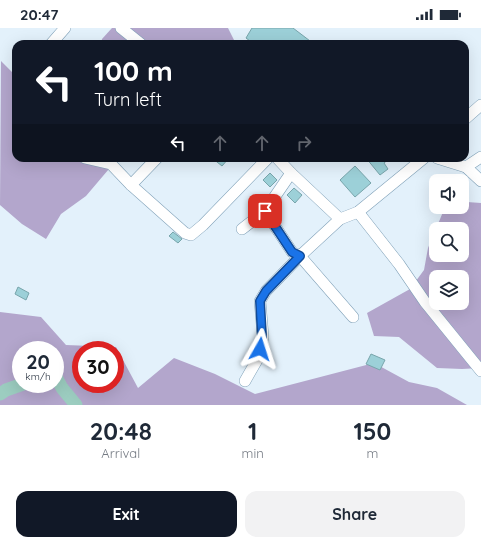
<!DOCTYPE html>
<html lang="en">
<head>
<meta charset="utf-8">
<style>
	:root { --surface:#fff; --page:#f2f2f3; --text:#1f2937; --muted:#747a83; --accent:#111827 }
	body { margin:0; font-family:Quicksand,sans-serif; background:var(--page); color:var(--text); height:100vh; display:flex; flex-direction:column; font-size:15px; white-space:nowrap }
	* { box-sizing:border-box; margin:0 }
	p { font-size:13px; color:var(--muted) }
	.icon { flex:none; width:22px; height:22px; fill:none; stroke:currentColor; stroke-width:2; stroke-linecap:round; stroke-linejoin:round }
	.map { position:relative; height:377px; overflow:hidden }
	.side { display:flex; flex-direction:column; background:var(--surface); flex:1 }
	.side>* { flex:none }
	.hud { position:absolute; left:12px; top:12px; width:457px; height:122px; border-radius:12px; box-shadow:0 4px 16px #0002; background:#111827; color:#fff; overflow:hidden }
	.fabs { position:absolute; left:429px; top:146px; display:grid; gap:8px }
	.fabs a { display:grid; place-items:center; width:40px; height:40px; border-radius:8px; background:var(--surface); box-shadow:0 4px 16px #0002; font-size:20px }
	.speed { position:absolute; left:12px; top:313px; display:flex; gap:8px; font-size:20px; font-weight:700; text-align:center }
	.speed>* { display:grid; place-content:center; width:52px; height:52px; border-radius:50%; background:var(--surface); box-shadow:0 4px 16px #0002; line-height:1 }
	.speed small { font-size:10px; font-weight:400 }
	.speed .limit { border:6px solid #d22; background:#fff; color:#111 }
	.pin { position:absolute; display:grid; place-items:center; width:34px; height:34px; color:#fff; margin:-17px; border-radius:8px; box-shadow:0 2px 6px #0006 }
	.me { position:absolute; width:44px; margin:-22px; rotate:6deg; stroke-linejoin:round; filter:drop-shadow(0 0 3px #0008) }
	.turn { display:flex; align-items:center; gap:14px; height:84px; padding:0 16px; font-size:18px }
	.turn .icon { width:52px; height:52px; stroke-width:2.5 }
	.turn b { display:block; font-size:28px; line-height:34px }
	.lanes { display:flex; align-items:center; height:38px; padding:0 16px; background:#0003; justify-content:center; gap:20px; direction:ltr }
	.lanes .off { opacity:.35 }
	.eta { display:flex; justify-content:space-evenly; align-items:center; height:68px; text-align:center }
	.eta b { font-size:24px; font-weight:700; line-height:28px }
	.primary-button { display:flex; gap:8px; margin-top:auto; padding:8px 16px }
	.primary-button a { flex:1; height:46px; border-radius:12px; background:var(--accent); color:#fff; font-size:16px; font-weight:700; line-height:46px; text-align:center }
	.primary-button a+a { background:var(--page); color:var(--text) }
	.status { display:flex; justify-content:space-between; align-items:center; height:28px; padding:0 20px; background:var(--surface); direction:ltr }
	.status svg { height:11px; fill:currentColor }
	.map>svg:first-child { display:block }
</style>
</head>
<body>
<div class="status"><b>20:47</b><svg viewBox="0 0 49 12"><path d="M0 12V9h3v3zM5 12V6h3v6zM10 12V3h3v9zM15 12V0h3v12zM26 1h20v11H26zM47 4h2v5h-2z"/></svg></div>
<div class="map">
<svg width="481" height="377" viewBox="0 0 481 377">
	<rect width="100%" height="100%" fill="#e3f1fb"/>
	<g fill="#b3a6cc" fill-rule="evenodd">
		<polygon points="112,0 228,0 236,16 101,16 102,11"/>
		<polygon points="1,33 16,48 16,130 110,130 114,135 86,168 61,186 46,211 22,196 0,177"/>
		<path d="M467,174L481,175V340L462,341L437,340L399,309L374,308L367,285L410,261L424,242L428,220L443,184L455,179H462V176ZM436,201H462V227H436ZM436,249H462V275H436Z"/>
		<path d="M0,284L41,289L66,317L116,319L138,360L174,330L215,346L255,366L374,335L409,354L437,360L467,377H0ZM21,322H55V356H21ZM81,322H115V356H81Z"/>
	</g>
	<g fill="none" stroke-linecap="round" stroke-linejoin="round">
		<g stroke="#9ccdc0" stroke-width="13">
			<polyline points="55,347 62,360 76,377"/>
			<polyline points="0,366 6,362 23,356"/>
		</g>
	</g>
	<g fill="#9cd0d8" stroke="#78a5ab">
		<polygon points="252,0 293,0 314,16 254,16 246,10"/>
		<polygon points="212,130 229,130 222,138"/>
		<polygon points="366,130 390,130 384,135 388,141 380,147"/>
		<polygon points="355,138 371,155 355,169 340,152"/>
		<polygon points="270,145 277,152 270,159 263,152"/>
		<polygon points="294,160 302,167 295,175 287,167"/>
		<polygon points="173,204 182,211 178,215 169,208"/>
		<polygon points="18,259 29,265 26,272 15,266"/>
		<polygon points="371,326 385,332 380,342 366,336"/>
	</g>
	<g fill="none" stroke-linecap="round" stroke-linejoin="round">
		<defs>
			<g id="minor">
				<polyline points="121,0 141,16"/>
				<polyline points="51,16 65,0"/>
				<polyline points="465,91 481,77"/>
				<polyline points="85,130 111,136 131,157 185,205 191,207 203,197 268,130"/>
				<polyline points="277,130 291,145 340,191 358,184 424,130"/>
				<polyline points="437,130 466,139 481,129"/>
				<polyline points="466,139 481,153"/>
				<polyline points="131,157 157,130"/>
				<polyline points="265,183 292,224 300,228 353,289"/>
				<polyline points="358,184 399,236 425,274 481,343"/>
				<polyline points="242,201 265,183 291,145"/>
				<polyline points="245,353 257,332 263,309 260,273 266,263 300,228 340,191"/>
			</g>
		</defs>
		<use href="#minor" stroke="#81a2b9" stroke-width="12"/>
		<use href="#minor" stroke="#fff" stroke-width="11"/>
	</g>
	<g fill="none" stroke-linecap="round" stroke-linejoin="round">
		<defs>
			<polyline id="route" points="260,321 262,309 260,273 266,263 300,228 292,224 265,183"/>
		</defs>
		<use href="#route" stroke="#114b97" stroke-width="10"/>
		<use href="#route" stroke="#1a73e8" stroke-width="7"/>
	</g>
</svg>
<div class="fabs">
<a><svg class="icon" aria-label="sound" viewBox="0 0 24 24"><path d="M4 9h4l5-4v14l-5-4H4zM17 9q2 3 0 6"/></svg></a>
<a><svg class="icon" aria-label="search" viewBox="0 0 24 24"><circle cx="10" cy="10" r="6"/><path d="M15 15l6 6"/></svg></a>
<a><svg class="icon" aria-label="layers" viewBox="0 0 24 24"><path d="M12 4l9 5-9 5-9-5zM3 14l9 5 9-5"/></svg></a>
</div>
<div class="speed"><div>20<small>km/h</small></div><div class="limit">30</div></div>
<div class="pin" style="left:265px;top:183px;background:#d93025"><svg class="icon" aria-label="arrive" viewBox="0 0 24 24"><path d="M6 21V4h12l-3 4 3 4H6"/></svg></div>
<svg class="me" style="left:260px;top:321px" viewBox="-20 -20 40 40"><path d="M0-17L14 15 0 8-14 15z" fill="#1a73e8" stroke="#fff" stroke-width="4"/></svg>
<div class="hud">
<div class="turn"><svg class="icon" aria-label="left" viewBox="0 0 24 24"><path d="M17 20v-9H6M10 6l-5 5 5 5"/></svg><div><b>100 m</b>Turn left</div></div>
<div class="lanes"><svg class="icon" aria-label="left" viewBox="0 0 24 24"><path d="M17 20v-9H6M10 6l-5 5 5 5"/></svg><svg class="icon off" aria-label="ahead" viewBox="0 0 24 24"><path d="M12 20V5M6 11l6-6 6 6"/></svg><svg class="icon off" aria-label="ahead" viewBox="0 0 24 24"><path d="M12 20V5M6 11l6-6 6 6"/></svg><svg class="icon off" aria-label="right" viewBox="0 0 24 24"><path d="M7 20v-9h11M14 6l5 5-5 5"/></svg></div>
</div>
</div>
<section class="side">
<div class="eta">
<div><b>20:48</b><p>Arrival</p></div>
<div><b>1</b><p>min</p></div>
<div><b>150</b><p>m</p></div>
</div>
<div class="primary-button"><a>Exit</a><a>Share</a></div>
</section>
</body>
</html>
